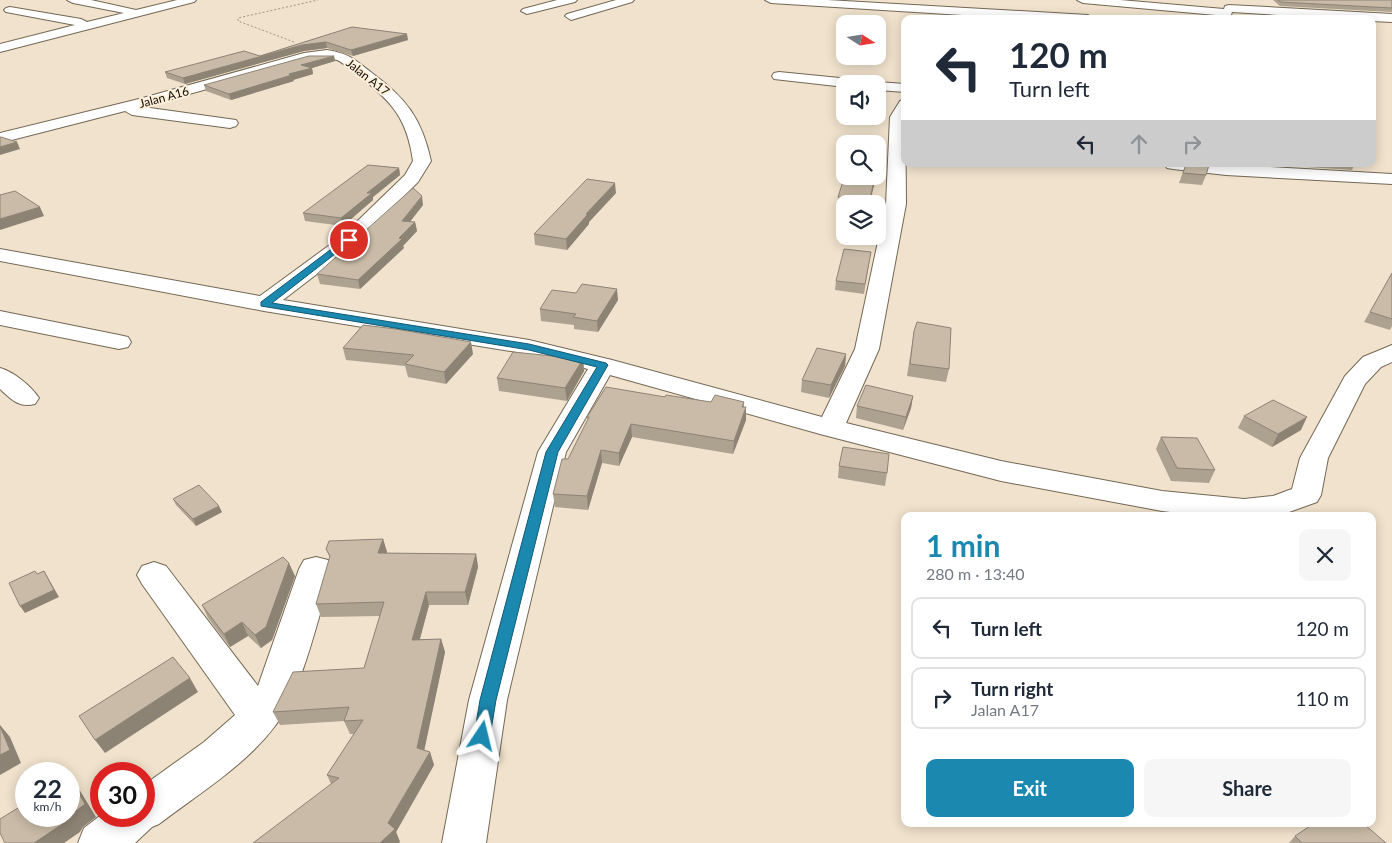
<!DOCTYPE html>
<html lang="en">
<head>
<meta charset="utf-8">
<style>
	:root { --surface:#fff; --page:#f6f6f7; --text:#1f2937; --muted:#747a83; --line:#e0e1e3; --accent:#1b88af }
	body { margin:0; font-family:Lato,sans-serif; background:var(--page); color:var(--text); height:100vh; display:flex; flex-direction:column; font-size:19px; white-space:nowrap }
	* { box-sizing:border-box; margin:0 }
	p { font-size:16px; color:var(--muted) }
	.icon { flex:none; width:28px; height:28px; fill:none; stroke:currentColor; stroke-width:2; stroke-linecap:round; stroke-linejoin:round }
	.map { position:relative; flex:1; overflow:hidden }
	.details { position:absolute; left:901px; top:512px; width:475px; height:315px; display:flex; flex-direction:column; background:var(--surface); border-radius:10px; box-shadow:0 2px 12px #0003 }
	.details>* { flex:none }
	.banner { position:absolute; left:901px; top:15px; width:475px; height:152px; border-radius:10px; box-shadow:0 2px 12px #0003; background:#fff; color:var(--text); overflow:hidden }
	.needle { width:32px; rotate:102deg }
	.tools { position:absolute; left:836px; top:15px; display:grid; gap:10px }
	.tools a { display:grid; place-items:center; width:50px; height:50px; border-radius:10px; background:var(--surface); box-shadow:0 2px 12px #0003; font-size:25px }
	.speed { position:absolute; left:15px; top:762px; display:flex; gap:10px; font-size:25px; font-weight:700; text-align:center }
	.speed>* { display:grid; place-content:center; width:65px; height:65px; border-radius:50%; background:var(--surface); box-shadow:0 2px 12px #0003; line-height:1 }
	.speed small { font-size:12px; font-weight:400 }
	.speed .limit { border:8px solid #d22; background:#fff; color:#111 }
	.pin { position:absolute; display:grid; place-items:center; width:42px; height:42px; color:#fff; margin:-21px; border:2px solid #fff; border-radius:50%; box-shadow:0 1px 5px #0007 }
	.me { position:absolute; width:55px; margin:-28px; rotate:10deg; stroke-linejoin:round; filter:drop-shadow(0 0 4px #0008) }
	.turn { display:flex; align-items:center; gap:18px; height:105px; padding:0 25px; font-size:22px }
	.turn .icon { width:65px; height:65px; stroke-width:2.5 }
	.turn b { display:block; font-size:35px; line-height:42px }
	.lanes { display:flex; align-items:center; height:48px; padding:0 25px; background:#0003; justify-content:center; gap:25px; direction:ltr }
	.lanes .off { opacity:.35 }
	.round { display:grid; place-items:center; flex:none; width:52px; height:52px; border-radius:10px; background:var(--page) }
	.overview { display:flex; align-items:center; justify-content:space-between; height:85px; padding:0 25px }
	h1 { font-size:30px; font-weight:700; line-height:38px; color:var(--accent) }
	.action { display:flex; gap:10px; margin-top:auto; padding:10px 25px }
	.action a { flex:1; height:58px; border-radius:10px; background:var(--accent); color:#fff; font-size:20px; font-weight:700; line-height:58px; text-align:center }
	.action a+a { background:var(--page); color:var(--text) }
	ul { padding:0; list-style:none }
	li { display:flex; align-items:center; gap:15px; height:62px; margin:0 10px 8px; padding:0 15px; border:2px solid var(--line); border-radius:10px }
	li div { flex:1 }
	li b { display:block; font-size:19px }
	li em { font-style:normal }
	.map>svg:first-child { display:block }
</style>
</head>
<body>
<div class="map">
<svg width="1392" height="843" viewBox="0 0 1392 843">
	<rect width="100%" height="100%" fill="#f0e2cc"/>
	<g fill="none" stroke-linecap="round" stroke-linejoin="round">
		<defs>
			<g id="minor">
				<polygon points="67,0 91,0 136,10 177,0 196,0 194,2 0,52 0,44 75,25 6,12 4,10 6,8 10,7 81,19 87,22 124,13 73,3"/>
				<polygon points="557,0 577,0 575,2 527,14 521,11 523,9"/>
				<polygon points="616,0 634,0 632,2 571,20 565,16 567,14"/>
				<polygon points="765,0 827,0 1088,15 1094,19 1025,19 771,3"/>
				<polygon points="1077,0 1120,0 1224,9 1225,6 1229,5 1392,14 1392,22 1372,21 1372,19 1339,19 1232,12 1231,15 1227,16 1083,3"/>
				<path d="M327,50C350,54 354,59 372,73C406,98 422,119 431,161L418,182L356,244L283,300L529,340L612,360L822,417L855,349L886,204L890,117L900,101L905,99L906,204L879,349L846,423L1001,461L1162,491L1244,499L1273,496L1292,489L1300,458L1345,376L1363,357L1392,345V362L1381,367L1365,384L1328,458L1321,495L1317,502L1278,516H1204L1162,511L1001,481L820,434L610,375L566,452L507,700L486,843H442L469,700L538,452L588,369L529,354L264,311L0,261V249L260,296L342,236L405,175L413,161C407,118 392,102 359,76C352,71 344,63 337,60C328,57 319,59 310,60L143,107L236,120L238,123L236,126L230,128L132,115L125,111L0,143V133L139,99L304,53Z"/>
				<polygon points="779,72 860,80 867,84 845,84 845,87 774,79 772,76 774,73"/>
				<polygon points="878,82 905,84 905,92 878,90 878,84 872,84"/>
				<polygon points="1164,164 1218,164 1392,174 1392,184 1226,175 1173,169 1167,168"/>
				<polygon points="0,311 119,335 128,337 131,342 128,347 119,349 0,325"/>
				<path d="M0,368C14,372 31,386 39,398L35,404C19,408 12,400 0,389Z"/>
				<path d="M316,557L328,560L333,569C318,616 304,687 275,726C245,766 198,794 159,824L152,827L135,843H78L84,828L101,815L144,816V785L204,742L235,715L142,584L137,575L142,566L154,562L166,566L258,686L299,569L304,560Z"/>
			</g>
		</defs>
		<use href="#minor" stroke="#746855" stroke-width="2"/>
		<polyline stroke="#9f9585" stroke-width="1" stroke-dasharray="2 2" stroke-linecap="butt" points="294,42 238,21 238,18 318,0"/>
		<use href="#minor" fill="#fff" fill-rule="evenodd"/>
	</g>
	<g fill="#ada190">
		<polygon points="1273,0 1392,0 1392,12 1280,6"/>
		<polygon points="352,27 408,40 353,56 327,48 304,51 185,84 167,78 165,72 260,56"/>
		<polygon points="334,56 335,61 312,68 313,74 293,80 294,81 231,100 206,91 204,85"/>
		<polygon points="1186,164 1206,175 1202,185 1179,183"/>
		<polygon points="1308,164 1355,164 1352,170 1307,167"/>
		<polygon points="399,168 400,175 373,197 373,200 343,226 305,221 303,213"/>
		<polygon points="845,176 876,176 870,204 845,204 845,206 837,206 838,197"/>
		<polygon points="616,193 589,222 589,224 567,250 535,245 534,234"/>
		<polygon points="423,205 410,222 415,222 417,231 403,246 404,248 360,289 320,284 317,274"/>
		<polygon points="871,252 864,294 835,290 836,281"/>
		<polygon points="1392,273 1392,326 1390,330 1364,322"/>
		<polygon points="618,300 598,332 574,329 574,325 541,321 540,309"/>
		<polygon points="914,331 949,369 946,382 907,376"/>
		<polygon points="343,348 473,354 446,384 408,377 405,366 346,360"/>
		<polygon points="846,354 845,366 829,398 801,392 802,380"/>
		<polygon points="583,359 584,371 567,401 499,391 497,378"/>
		<polygon points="913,396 911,408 903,430 856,418 857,406"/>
		<polygon points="665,397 711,402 744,402 744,407 746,420 733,454 632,437 619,466 602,463 588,510 555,507 553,494 568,459 588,420 587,417"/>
		<polygon points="1244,416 1301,430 1272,447 1238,428"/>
		<polygon points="1161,437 1215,470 1209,483 1171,481 1156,449"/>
		<polygon points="839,466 887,473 885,486 838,478"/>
		<polygon points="173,499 222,512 196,526 176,505"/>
		<polygon points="383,539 387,552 386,553 476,554 478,567 468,605 429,605 420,639 441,639 445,652 424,750 430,752 434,765 396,832 400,842 331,784 327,775 354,734 350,734 344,721 280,725 273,712 364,668 380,616 321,617 316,604 330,558 326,549"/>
		<polygon points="295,576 272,640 261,648 248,636 230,647 208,618 202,605"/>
		<polygon points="1295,836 1386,843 1289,843"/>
	</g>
	<g fill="#8d8375">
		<polygon points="407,34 408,40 353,56 351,50"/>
		<polygon points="326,42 327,48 304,51 185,84 183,78 302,45"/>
		<polygon points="334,56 335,61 312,68 313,74 293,80 294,81 231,100 229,94 289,74 301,65"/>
		<polygon points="17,142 20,149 0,155 0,147"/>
		<polygon points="399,168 400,175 373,197 373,200 343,226 341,218 367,193"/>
		<polygon points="875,176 875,181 869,204 870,199"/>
		<polygon points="615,183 616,193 589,222 589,224 567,250 566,239 586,214"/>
		<polygon points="422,196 423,205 403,230 402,221"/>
		<polygon points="40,207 44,216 0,230 0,219"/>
		<polygon points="415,222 417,231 403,246 404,248 360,289 358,280 399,238"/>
		<polygon points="617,289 618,300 598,332 597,321"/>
		<polygon points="471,342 473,354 446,384 444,372"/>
		<polygon points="846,354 845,366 829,398 831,385"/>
		<polygon points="583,359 584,371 567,401 565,388"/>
		<polygon points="913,396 911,408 903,430 906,417"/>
		<polygon points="746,407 746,420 733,454 734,441"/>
		<polygon points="1307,417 1301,430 1272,447 1278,434"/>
		<polygon points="631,424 632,437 619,466 619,453"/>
		<polygon points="601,450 602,463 588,510 587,496"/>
		<polygon points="219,506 222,512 196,526 193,519"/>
		<polygon points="383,539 387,552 382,567 378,553"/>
		<polygon points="476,554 478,567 468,605 465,592"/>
		<polygon points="289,563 295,576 272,640 261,648 255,635"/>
		<polygon points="44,571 59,597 25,613 20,606"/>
		<polygon points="426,592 429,605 416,653 412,640"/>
		<polygon points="242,622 248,636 230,647 224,634"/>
		<polygon points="441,639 445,652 422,761 417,748"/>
		<polygon points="190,678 198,692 105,753 95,740"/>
		<polygon points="0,725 10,737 21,763 0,775"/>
		<polygon points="430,752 434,765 396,832 400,842 399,843 380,843 388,823"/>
		<polygon points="69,776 79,789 96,817 83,827 80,832 64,843 34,843"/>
	</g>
	<g fill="#c9bba7" stroke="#8d8375">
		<polygon points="1278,0 1392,0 1392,8 1281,2"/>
		<polygon points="352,27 407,34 351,50 326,42 302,45 183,78 165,72 244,51 260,56"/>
		<polygon points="309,56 334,56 301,65 312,68 289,74 292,75 229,94 204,85"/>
		<polygon points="0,137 1,137 17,142 0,147"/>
		<polygon points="1186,164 1201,164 1209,165 1206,175 1183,173"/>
		<polygon points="368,165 399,168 367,193 372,193 341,218 303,213"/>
		<polygon points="845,175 845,176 875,176 870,199 838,197"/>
		<polygon points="587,179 615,183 586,214 588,214 566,239 534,234"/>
		<polygon points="413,188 422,196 402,221 415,222 399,238 402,239 358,280 317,274"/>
		<polygon points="15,191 40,207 0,219 0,195"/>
		<polygon points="844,249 871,252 865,284 836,281"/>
		<polygon points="1392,273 1392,319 1370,312"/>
		<polygon points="582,284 617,289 597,321 573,317 576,314 540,309 552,290 576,293"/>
		<polygon points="917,322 951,328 949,369 910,364 914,331"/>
		<polygon points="363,325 396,329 471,342 444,372 405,364 414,355 343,348"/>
		<polygon points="817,348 846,354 831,385 802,380"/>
		<polygon points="513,352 583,359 565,388 497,378"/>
		<polygon points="866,385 913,396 906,417 857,406"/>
		<polygon points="606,387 665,397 666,395 711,402 715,395 744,402 742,407 746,407 734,441 631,424 619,453 601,450 587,496 553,494 562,459 568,459 589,417 587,417"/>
		<polygon points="1273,400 1307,417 1278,434 1244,416"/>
		<polygon points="1161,437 1197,438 1215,470 1177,468"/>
		<polygon points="843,447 889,454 887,473 839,466"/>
		<polygon points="199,485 219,506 193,519 173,499"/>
		<polygon points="383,539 378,553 476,554 465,592 426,592 412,640 441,639 417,748 430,752 388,823 395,829 380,843 253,843 339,778 327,775 363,720 344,721 349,707 273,712 293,672 364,668 384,602 316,604 330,556 326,549 329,541"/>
		<polygon points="283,557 289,563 266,627 255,635 242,622 224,634 202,605"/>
		<polygon points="35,571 37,574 44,571 54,590 20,606 9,583"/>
		<polygon points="173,657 190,678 95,740 79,716"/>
		<polygon points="0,726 10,750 0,755"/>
		<polygon points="69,776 85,804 72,814 70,819 34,843 5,843 0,833 0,819 26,803 26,816 69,816"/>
		<polygon points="1313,824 1364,824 1386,843 1302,843 1295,836"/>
	</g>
	<polygon fill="#1b88af" stroke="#125872" points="346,238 353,240 272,303 529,344 606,363 608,365 558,452 496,700 490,736 488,741 482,743 476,741 474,736 480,700 546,452 597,367 529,350 261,306 261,302"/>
	<g text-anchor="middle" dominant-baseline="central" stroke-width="4" stroke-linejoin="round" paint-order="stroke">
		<g font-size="12" fill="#0f0b05" stroke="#fdefd9">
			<text transform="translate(368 77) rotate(38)">Jalan A17</text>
			<text transform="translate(164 97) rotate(-15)">Jalan A16</text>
		</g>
	</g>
</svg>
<div class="tools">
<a><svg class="needle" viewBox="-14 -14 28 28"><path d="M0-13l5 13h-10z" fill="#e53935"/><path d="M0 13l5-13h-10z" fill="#747a83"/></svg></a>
<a><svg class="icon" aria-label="sound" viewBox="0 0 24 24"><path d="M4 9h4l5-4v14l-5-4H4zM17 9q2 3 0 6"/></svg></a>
<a><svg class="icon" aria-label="search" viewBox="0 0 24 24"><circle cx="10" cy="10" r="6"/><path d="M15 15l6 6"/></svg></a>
<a><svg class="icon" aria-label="layers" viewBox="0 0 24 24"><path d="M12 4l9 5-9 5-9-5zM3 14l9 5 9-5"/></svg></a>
</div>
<div class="speed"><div>22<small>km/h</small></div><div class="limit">30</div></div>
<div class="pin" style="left:349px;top:240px;background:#d93025"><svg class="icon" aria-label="arrive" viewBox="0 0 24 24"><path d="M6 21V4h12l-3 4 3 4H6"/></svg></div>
<svg class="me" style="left:482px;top:736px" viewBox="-20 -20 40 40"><path d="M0-17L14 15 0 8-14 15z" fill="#1b88af" stroke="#fff" stroke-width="4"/></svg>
<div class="banner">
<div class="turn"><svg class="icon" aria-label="left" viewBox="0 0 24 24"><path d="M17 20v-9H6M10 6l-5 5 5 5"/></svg><div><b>120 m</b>Turn left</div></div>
<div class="lanes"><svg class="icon" aria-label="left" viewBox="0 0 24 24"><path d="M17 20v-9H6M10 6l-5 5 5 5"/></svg><svg class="icon off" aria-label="ahead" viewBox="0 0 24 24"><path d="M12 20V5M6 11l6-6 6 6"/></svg><svg class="icon off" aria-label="right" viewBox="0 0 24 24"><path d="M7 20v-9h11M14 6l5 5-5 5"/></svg></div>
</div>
<section class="details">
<div class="overview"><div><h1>1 min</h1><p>280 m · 13:40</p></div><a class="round"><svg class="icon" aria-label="close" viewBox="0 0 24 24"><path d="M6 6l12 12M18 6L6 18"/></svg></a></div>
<ul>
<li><svg class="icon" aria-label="left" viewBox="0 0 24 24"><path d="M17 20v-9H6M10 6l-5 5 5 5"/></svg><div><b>Turn left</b></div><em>120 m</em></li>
<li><svg class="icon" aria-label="right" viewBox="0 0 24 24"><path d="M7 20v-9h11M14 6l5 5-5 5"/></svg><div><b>Turn right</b><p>Jalan A17</p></div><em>110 m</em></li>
</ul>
<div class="action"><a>Exit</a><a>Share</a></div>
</section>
</div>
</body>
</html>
